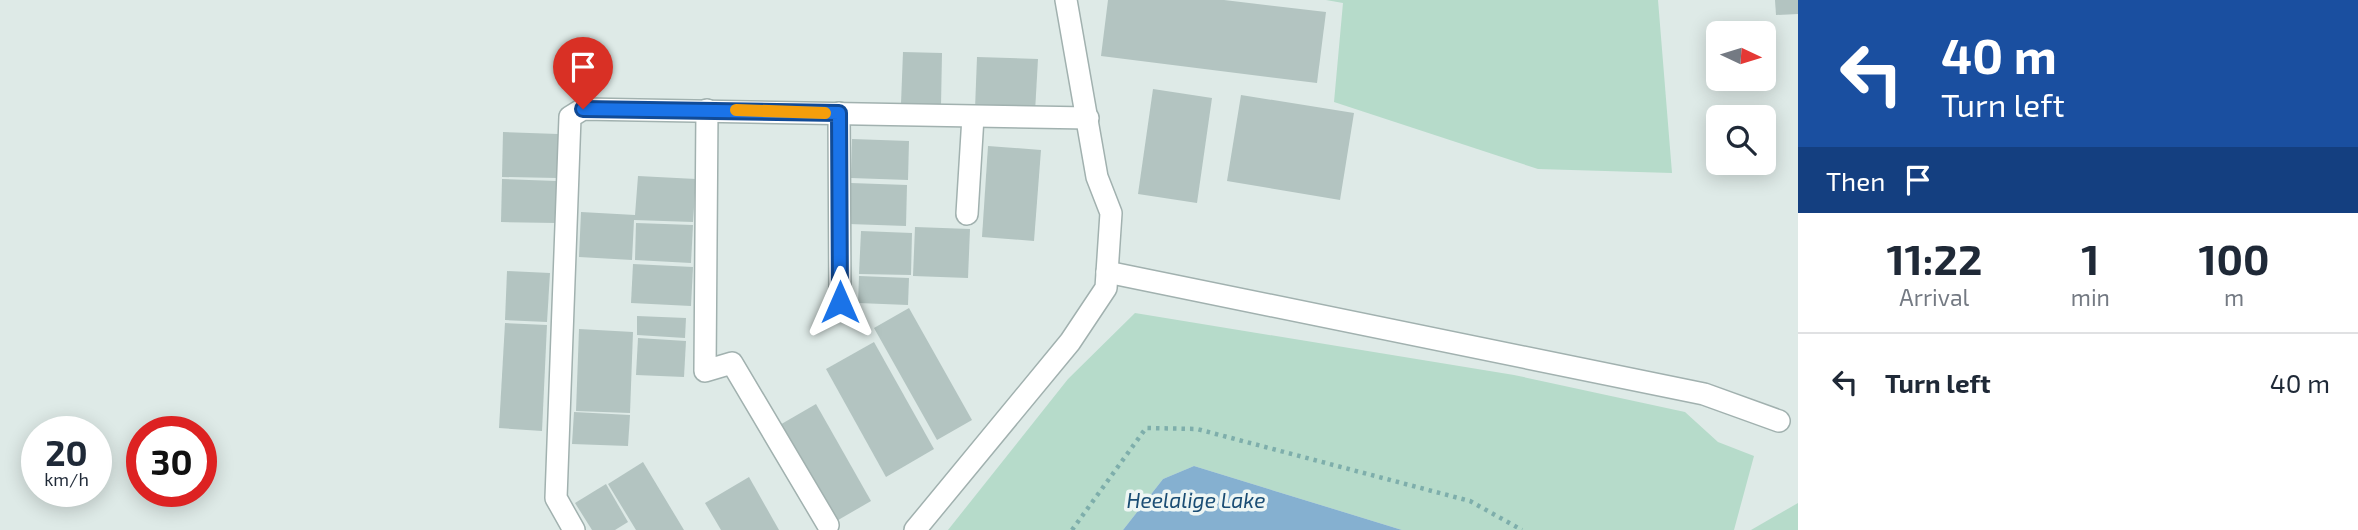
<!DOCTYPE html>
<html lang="en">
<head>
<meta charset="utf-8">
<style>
	:root { --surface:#fff; --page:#f6f6f7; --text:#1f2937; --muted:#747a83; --line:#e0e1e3 }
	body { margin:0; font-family:"Exo 2",sans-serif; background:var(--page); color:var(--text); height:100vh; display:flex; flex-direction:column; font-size:26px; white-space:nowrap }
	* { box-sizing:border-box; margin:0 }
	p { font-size:23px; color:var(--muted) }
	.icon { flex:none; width:38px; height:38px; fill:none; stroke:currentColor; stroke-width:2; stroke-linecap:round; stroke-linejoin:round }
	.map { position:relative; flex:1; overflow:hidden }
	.drawer { display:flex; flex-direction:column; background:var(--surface); width:560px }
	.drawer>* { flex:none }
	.top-card { background:#1a4fa0; color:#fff; overflow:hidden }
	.needle { width:46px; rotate:94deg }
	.tools { position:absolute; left:1706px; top:21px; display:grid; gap:14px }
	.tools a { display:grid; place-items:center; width:70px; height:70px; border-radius:10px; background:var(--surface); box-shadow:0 4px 18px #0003; font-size:35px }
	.speed { position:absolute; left:21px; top:416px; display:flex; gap:14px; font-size:35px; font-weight:700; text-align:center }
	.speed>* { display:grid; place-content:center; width:91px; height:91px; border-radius:50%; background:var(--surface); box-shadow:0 4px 18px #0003; line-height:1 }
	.speed small { font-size:18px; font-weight:400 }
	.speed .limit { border:10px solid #d22; background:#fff; color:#111 }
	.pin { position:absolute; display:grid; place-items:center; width:60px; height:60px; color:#fff; margin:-72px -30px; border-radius:50% 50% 50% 0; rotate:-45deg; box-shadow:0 0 7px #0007 }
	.pin .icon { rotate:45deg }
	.me { position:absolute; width:77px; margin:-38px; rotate:0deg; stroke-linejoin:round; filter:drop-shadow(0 0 5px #0008) }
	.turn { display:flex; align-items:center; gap:24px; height:147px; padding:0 28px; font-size:32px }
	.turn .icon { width:91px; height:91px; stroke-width:2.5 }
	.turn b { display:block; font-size:49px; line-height:60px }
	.then { display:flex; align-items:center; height:66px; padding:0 28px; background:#0003; gap:14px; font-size:26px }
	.eta { display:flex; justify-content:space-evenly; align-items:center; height:119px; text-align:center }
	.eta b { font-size:42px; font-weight:700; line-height:49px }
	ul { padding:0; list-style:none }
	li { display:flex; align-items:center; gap:21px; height:98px; padding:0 28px; border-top:2px solid var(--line) }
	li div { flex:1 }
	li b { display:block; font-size:26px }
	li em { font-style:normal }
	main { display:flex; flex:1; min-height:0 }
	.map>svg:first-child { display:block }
</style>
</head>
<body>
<main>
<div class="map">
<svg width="1798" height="530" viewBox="0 0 1798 530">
	<rect width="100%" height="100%" fill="#deeae7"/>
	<g fill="#b6dbca">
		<polygon points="1326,0 1658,0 1672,173 1538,169 1334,102 1343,3"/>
		<polygon points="1135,313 1514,375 1685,412 1718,442 1754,456 1734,530 1402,530 1194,466 1163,479 1123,530 948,530 1068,379"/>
		<polygon points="1798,503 1798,530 1751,530"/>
	</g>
	<polygon fill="#85b0d0" points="1194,466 1402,530 1123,530 1163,479"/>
	<g fill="#b3c4c1">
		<polygon points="1108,0 1224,0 1326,12 1317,83 1101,56"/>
		<polygon points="1775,0 1798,0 1798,14 1776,15"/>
		<polygon points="903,52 942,53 941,106 901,104"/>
		<polygon points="977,57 1038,59 1035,112 975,109"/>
		<polygon points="1153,89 1212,98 1197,203 1138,194"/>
		<polygon points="1241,95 1354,113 1340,200 1227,181"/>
		<polygon points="503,132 558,134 557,178 502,177"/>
		<polygon points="852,139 909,141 908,180 851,178"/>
		<polygon points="988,146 1041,150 1034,241 982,237"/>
		<polygon points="638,176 696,179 693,222 634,220 632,260 579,257 581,212 635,215"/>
		<polygon points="502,179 557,181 556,223 501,222"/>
		<polygon points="851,183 907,185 906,226 849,224"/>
		<polygon points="636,223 693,225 691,263 635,260"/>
		<polygon points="915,227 970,229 968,278 913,276"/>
		<polygon points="861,231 912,233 911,275 859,274"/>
		<polygon points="633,264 693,267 691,306 631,303"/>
		<polygon points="507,271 550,273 547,322 505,320"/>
		<polygon points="859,276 909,278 908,305 858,303"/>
		<polygon points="909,308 972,420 937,440 874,328"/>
		<polygon points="637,316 686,318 685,338 637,335"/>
		<polygon points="505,323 547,325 542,431 499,428"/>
		<polygon points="579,329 633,332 630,413 576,411"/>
		<polygon points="638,338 686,341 684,377 636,375"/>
		<polygon points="874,342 934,449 886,477 826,369"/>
		<polygon points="816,404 871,501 833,523 778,426"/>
		<polygon points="574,412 630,415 628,446 572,444"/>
		<polygon points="643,462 684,530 636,530 608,484"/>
		<polygon points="749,477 779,530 721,530 705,503"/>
		<polygon points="606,484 628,522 615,530 592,530 575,503"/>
	</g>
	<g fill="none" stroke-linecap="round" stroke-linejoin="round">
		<defs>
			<g id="minor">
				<polyline points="707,110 705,371 732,363 828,525"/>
				<polyline points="839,113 840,302"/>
				<polyline points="967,214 973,117"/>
				<polyline points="1107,272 1704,394 1779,421"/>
				<polyline points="574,530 556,498 570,117 583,109 1088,118"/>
				<polyline points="915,530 1070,342 1106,288 1111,213 1097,177 1066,0"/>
			</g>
		</defs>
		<use href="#minor" stroke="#a1b1af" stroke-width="24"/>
		<polyline stroke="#7eaeab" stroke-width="4.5" stroke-dasharray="3.5 5" stroke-linecap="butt" points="1072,530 1146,428 1197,429 1470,501 1522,530"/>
		<use href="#minor" stroke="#fff" stroke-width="21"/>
	</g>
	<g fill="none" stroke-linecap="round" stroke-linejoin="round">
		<defs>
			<polyline id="route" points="583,109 839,113 840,302"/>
		</defs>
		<use href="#route" stroke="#114b97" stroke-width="18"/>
		<use href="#route" stroke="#1a73e8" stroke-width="12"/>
		<polyline stroke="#f59e0b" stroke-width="12" points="736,110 825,113"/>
	</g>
	<g text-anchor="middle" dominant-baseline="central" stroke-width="7" stroke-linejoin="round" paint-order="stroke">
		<g font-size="21" font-style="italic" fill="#1a4d74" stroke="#eef6f4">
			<text x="1196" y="499">Heelalige Lake</text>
		</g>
	</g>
</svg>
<div class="tools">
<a><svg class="needle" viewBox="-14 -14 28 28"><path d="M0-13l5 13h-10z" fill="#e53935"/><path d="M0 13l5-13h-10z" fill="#747a83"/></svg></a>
<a><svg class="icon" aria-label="search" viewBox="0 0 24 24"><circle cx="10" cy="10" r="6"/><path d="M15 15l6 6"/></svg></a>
</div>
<div class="speed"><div>20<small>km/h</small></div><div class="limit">30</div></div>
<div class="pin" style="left:583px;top:109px;background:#d93025"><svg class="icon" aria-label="arrive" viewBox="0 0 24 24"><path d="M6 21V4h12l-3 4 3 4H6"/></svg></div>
<svg class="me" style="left:840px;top:302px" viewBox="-20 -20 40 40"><path d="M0-17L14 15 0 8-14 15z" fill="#1a73e8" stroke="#fff" stroke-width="4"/></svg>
</div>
<section class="drawer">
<div class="top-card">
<div class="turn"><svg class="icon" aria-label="left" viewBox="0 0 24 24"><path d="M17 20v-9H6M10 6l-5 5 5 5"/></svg><div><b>40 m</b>Turn left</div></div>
<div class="then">Then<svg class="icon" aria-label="arrive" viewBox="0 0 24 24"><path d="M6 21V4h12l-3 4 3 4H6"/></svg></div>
</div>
<div class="eta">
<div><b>11:22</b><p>Arrival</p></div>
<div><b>1</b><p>min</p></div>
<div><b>100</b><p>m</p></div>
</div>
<ul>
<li><svg class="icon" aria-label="left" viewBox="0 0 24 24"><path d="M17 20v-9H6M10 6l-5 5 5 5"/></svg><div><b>Turn left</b></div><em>40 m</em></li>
</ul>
</section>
</main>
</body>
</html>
